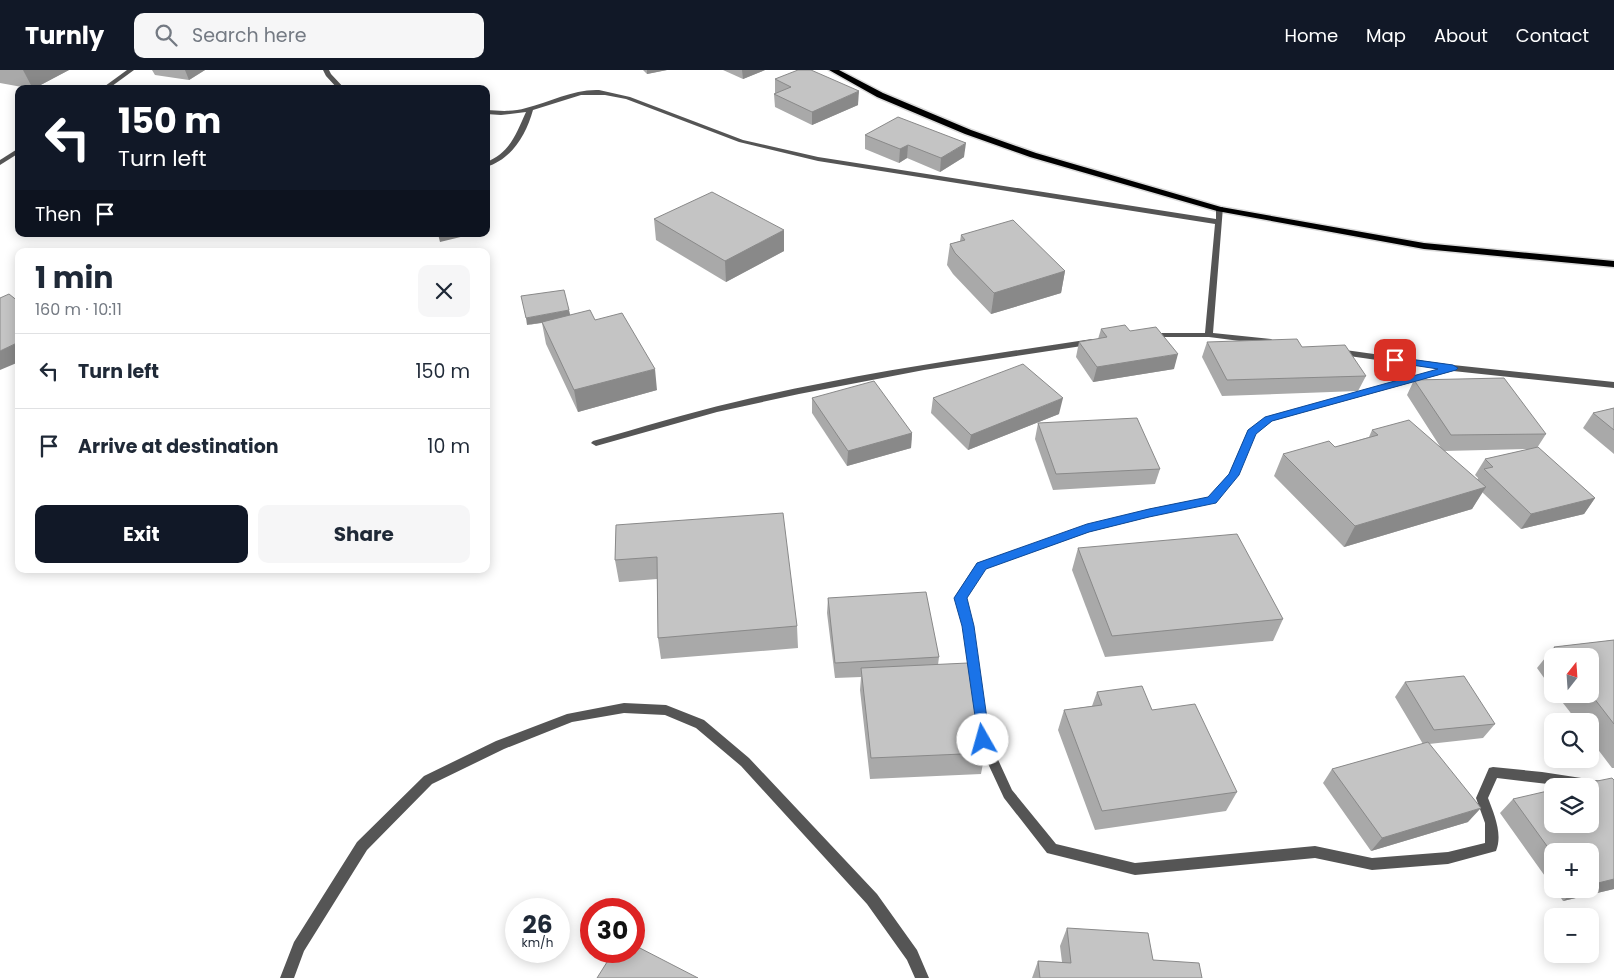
<!DOCTYPE html>
<html lang="en">
<head>
<meta charset="utf-8">
<style>
	:root { --surface:#fff; --page:#f6f6f7; --text:#1f2937; --muted:#747a83; --line:#e0e1e3; --accent:#111827 }
	body { margin:0; font-family:Poppins,sans-serif; background:var(--page); color:var(--text); height:100vh; display:flex; flex-direction:column; font-size:19px; white-space:nowrap }
	* { box-sizing:border-box; margin:0 }
	p { font-size:16px; color:var(--muted) }
	.icon { flex:none; width:28px; height:28px; fill:none; stroke:currentColor; stroke-width:2; stroke-linecap:round; stroke-linejoin:round }
	.map { position:relative; flex:1; overflow:hidden }
	.panel { position:absolute; left:15px; top:178px; width:475px; height:325px; display:flex; flex-direction:column; background:var(--surface); border-radius:10px; box-shadow:0 2px 12px #0003 }
	.panel>* { flex:none }
	.banner { position:absolute; left:15px; top:15px; width:475px; height:152px; border-radius:10px; box-shadow:0 2px 12px #0003; background:#111827; color:#fff; overflow:hidden }
	.needle { width:32px; rotate:17deg }
	.buttons { position:absolute; left:1544px; top:578px; display:grid; gap:10px }
	.buttons a { display:grid; place-items:center; width:55px; height:55px; border-radius:10px; background:var(--surface); box-shadow:0 2px 12px #0003; font-size:25px }
	.speed { position:absolute; left:505px; top:828px; display:flex; gap:10px; font-size:25px; font-weight:700; text-align:center }
	.speed>* { display:grid; place-content:center; width:65px; height:65px; border-radius:50%; background:var(--surface); box-shadow:0 2px 12px #0003; line-height:1 }
	.speed small { font-size:12px; font-weight:400 }
	.speed .limit { border:8px solid #d22; background:#fff; color:#111 }
	.pin { position:absolute; display:grid; place-items:center; width:42px; height:42px; color:#fff; margin:-21px; border-radius:10px; box-shadow:0 2px 8px #0006 }
	.me { position:absolute; width:55px; margin:-28px; rotate:353deg; stroke-linejoin:round; filter:drop-shadow(0 0 4px #0008) }
	.turn { display:flex; align-items:center; gap:18px; height:105px; padding:0 20px; font-size:22px }
	.turn .icon { width:65px; height:65px; stroke-width:2.5 }
	.turn b { display:block; font-size:35px; line-height:42px }
	.then { display:flex; align-items:center; height:48px; padding:0 20px; background:#0003; gap:10px; font-size:19px }
	.round { display:grid; place-items:center; flex:none; width:52px; height:52px; border-radius:10px; background:var(--page) }
	.head { display:flex; align-items:center; justify-content:space-between; height:85px; padding:0 20px }
	h1 { font-size:30px; font-weight:700; line-height:38px }
	.cta { display:flex; gap:10px; margin-top:auto; padding:10px 20px }
	.cta a { flex:1; height:58px; border-radius:10px; background:var(--accent); color:#fff; font-size:20px; font-weight:700; line-height:58px; text-align:center }
	.cta a+a { background:var(--page); color:var(--text) }
	ul { padding:0; list-style:none }
	li { display:flex; align-items:center; gap:15px; height:75px; padding:0 20px; border-top:1px solid var(--line) }
	li div { flex:1 }
	li b { display:block; font-size:19px }
	li em { font-style:normal }
	header { display:flex; align-items:center; gap:30px; box-sizing:border-box; height:70px; padding:0 25px; background:var(--accent); color:#fff }
	header strong { font-size:24px }
	nav { display:flex; gap:28px; margin-inline-start:auto; font-size:18px }
	.search { width:350px; height:45px; background:var(--page); display:flex; align-items:center; gap:12px; box-sizing:border-box; padding:0 18px; border-radius:10px; color:var(--muted); font-size:19px }
	.map>svg:first-child { display:block }
</style>
</head>
<body>
<header>
<strong>Turnly</strong>
<div class="search"><svg class="icon" aria-label="search" viewBox="0 0 24 24"><circle cx="10" cy="10" r="6"/><path d="M15 15l6 6"/></svg>Search here</div>
<nav><a>Home</a><a>Map</a><a>About</a><a>Contact</a></nav>
</header>
<div class="map">
<svg width="1614" height="908" viewBox="0 0 1614 908">
	<rect width="100%" height="100%" fill="#fff"/>
	<g fill="none" stroke-linecap="round" stroke-linejoin="round">
		<defs>
			<polygon id="primary" points="829,0 839,0 883,23 971,60 1036,83 1221,137 1424,173 1614,191 1614,197 1424,179 1217,141 1030,87 965,64 877,27"/>
		</defs>
		<use href="#primary" stroke="#dbdbdb" stroke-width="3"/>
		<polygon fill="#555" fill-rule="evenodd" points="624,633 666,635 704,650 749,688 877,824 917,880 929,908 915,908 907,890 867,834 741,696 696,658 665,645 624,643 572,652 504,679 432,714 367,780 304,881 294,908 280,908 294,872 357,772 424,706 496,671 567,644"/>
		<g fill="#555" fill-rule="evenodd">
			<polygon points="127,0 134,0 108,19 101,19"/>
			<polygon points="323,0 329,0 331,4 345,19 338,19 326,6"/>
			<path d="M599,20L630,27L743,70L818,87L1216,149V139L1223,137L1213,263L1271,269L1275,272L1271,275L1209,267H1151L1147,265L1151,263H1205L1215,154L818,91L739,72L626,29L605,25H581L533,40C526,65 512,89 486,97V92C510,83 516,64 526,42L501,45L486,44V40C500,41 513,42 526,38C551,32 573,19 599,20Z"/>
			<polygon points="19,78 19,83 0,95 0,90"/>
			<path d="M1092,269L1095,270V274L924,300L799,324L717,342L596,376L591,373L593,371C640,358 687,343 735,332C853,304 972,287 1092,269Z"/>
			<path d="M1338,279L1453,295L1614,312V318L1453,301L1272,351L1255,364L1238,405L1215,432L1149,447L1089,462L985,499L965,528L973,556L989,670L1012,720L1056,774L1135,793L1315,776L1372,788L1448,782L1485,773V753L1476,728L1489,698L1493,697L1542,702L1614,713V725L1590,720V716H1565L1497,708L1488,728C1494,744 1503,764 1496,781L1448,794L1372,800L1315,788L1135,805L1047,783L1004,728L977,670L963,556L955,528L956,525L977,493L1087,455L1149,439L1209,427L1229,404L1248,360L1266,347L1440,299L1335,284V280Z"/>
		</g>
		<use href="#primary" fill="#000" fill-rule="evenodd"/>
	</g>
	<g fill="#a9a9a9" fill-rule="evenodd">
		<polygon points="0,0 69,0 33,19 0,13"/>
		<polygon points="152,0 205,0 189,10 155,5"/>
		<polygon points="643,0 667,0 647,4"/>
		<polygon points="723,0 765,0 743,9"/>
		<polygon points="775,9 858,35 812,55 775,37 774,24 776,23 775,23"/>
		<polygon points="865,65 964,87 940,102 907,88 899,93 865,79"/>
		<polygon points="654,149 784,181 726,212 656,170"/>
		<polygon points="961,165 1065,201 1061,223 991,244 953,204 947,195 950,174 960,171"/>
		<polygon points="570,245 595,250 657,320 578,342 546,274 542,253 527,255"/>
		<polygon points="1101,259 1130,261 1174,299 1093,312 1076,287 1079,272 1098,269"/>
		<polygon points="1207,272 1302,277 1366,306 1358,321 1222,326 1202,287"/>
		<path d="M1414,310L1546,364L1537,378L1595,428L1584,444L1521,459L1482,422L1472,439L1344,477L1274,406L1283,384L1335,377L1369,367L1372,360L1441,378L1407,325ZM1529,379L1485,389L1475,405L1478,408L1477,410L1444,381Z"/>
		<polygon points="812,328 912,363 911,378 847,396 812,343"/>
		<polygon points="933,328 1059,344 968,380 931,343"/>
		<polygon points="1614,338 1614,384 1583,358 1593,343"/>
		<polygon points="1038,353 1160,399 1155,414 1053,420 1035,369"/>
		<polygon points="616,455 797,556 798,578 661,589 658,568 657,509 619,512 615,490"/>
		<polygon points="1078,478 1283,549 1273,571 1105,587 1072,500"/>
		<polygon points="828,528 939,587 938,595 985,683 981,704 870,709 860,620 861,607 835,608 827,543"/>
		<polygon points="1614,570 1614,698 1612,698 1590,669 1590,651 1577,651 1556,624 1590,624 1590,586 1552,586 1552,619 1537,598 1554,577"/>
		<polygon points="1405,612 1495,654 1483,668 1429,674 1468,752 1371,781 1323,713 1332,699 1423,674 1395,627"/>
		<polygon points="1097,622 1152,640 1237,722 1226,741 1095,760 1058,660 1064,640 1092,636"/>
		<polygon points="1614,710 1614,819 1563,831 1555,819 1590,819 1552,781 1552,816 1500,743 1513,729"/>
		<polygon points="1067,858 1153,890 1202,908 1032,908 1038,891 1062,892 1060,876"/>
	</g>
	<g fill="#898989">
		<polygon points="23,0 69,0 33,19"/>
		<polygon points="185,0 205,0 189,10"/>
		<polygon points="647,0 667,0 647,4"/>
		<polygon points="742,0 765,0 743,9"/>
		<polygon points="859,21 858,35 812,55 812,42"/>
		<polygon points="966,73 964,87 940,102 941,88"/>
		<polygon points="908,75 907,88 899,93 900,79"/>
		<polygon points="784,160 784,181 726,212 725,191"/>
		<polygon points="438,164 473,164 440,172"/>
		<polygon points="1065,201 1061,223 991,244 994,223"/>
		<polygon points="569,240 571,248 527,255 526,248"/>
		<polygon points="19,272 19,292 0,300 0,281"/>
		<polygon points="1178,284 1174,299 1093,312 1097,297"/>
		<polygon points="655,299 657,320 578,342 574,320"/>
		<polygon points="1063,328 1059,344 968,380 971,365"/>
		<polygon points="912,363 911,378 847,396 848,381"/>
		<polygon points="1486,417 1472,439 1344,477 1355,456"/>
		<polygon points="1595,428 1584,444 1521,459 1531,444"/>
		<polygon points="1481,738 1468,752 1371,781 1382,768"/>
		<polygon points="1614,809 1614,819 1563,831 1577,819 1590,819 1590,815"/>
	</g>
	<g fill="#c4c4c4" stroke="#898989">
		<polygon points="798,0 811,0 859,21 812,42 774,24 791,17 775,9"/>
		<polygon points="898,47 966,73 941,88 908,75 900,79 865,65"/>
		<polygon points="712,122 784,160 725,191 654,149"/>
		<polygon points="1013,150 1065,201 994,223 955,183 950,174 965,170 961,165"/>
		<polygon points="564,220 569,240 526,248 521,226"/>
		<polygon points="9,224 19,232 19,272 0,281 0,228"/>
		<polygon points="590,240 595,250 622,243 655,299 574,320 542,252"/>
		<polygon points="1125,255 1130,261 1156,257 1178,284 1097,297 1079,272 1107,267 1101,259"/>
		<polygon points="1297,269 1302,277 1345,275 1366,306 1227,310 1207,272"/>
		<polygon points="1023,294 1063,328 971,365 933,328"/>
		<polygon points="1504,308 1546,364 1451,365 1414,310"/>
		<polygon points="874,311 912,363 848,381 812,328"/>
		<polygon points="1614,338 1614,360 1593,343"/>
		<polygon points="1137,348 1160,399 1056,404 1038,353"/>
		<polygon points="1409,350 1486,417 1355,456 1283,384 1329,371 1335,377 1378,365 1372,360"/>
		<polygon points="1538,377 1595,428 1531,444 1484,399 1493,397 1485,389"/>
		<polygon points="783,443 797,556 658,568 657,487 615,490 616,455"/>
		<polygon points="1237,464 1283,549 1112,566 1078,478"/>
		<polygon points="926,522 939,587 835,593 828,528"/>
		<polygon points="1614,570 1614,654 1590,623 1590,586 1562,586 1554,577"/>
		<polygon points="968,593 985,683 871,688 861,598"/>
		<polygon points="1464,606 1495,654 1434,660 1405,612"/>
		<polygon points="1142,616 1152,640 1195,634 1237,722 1102,741 1064,640 1102,635 1097,622"/>
		<polygon points="1428,672 1481,738 1382,768 1332,699"/>
		<polygon points="1612,708 1614,710 1614,809 1590,815 1590,781 1552,781 1552,783 1513,729 1552,720 1552,754 1590,754 1590,716 1573,716"/>
		<polygon points="1067,858 1148,863 1153,890 1199,893 1202,908 1040,908 1038,891 1071,893"/>
		<polygon points="634,875 698,908 597,908 614,881 634,881"/>
	</g>
	<polygon fill="#1a73e8" stroke="#114b97" points="1395,287 1453,295 1458,298 1456,300 1272,351 1256,364 1239,405 1216,433 1149,447 1089,462 986,499 967,528 974,556 990,670 988,674 983,676 979,674 962,556 954,528 977,493 1087,454 1149,439 1208,427 1229,404 1248,360 1265,347 1438,299 1392,292 1392,288"/>
</svg>
<div class="buttons">
<a><svg class="needle" viewBox="-14 -14 28 28"><path d="M0-13l5 13h-10z" fill="#e53935"/><path d="M0 13l5-13h-10z" fill="#747a83"/></svg></a>
<a><svg class="icon" aria-label="search" viewBox="0 0 24 24"><circle cx="10" cy="10" r="6"/><path d="M15 15l6 6"/></svg></a>
<a><svg class="icon" aria-label="layers" viewBox="0 0 24 24"><path d="M12 4l9 5-9 5-9-5zM3 14l9 5 9-5"/></svg></a>
<a>+</a>
<a>−</a>
</div>
<div class="speed"><div>26<small>km/h</small></div><div class="limit">30</div></div>
<div class="pin" style="left:1395px;top:290px;background:#d93025"><svg class="icon" aria-label="arrive" viewBox="0 0 24 24"><path d="M6 21V4h12l-3 4 3 4H6"/></svg></div>
<svg class="me" style="left:983px;top:670px" viewBox="-20 -20 40 40"><circle r="19" fill="#fff"/><path d="M0-13L10 11 0 6-10 11z" fill="#1a73e8"/></svg>
<div class="banner">
<div class="turn"><svg class="icon" aria-label="left" viewBox="0 0 24 24"><path d="M17 20v-9H6M10 6l-5 5 5 5"/></svg><div><b>150 m</b>Turn left</div></div>
<div class="then">Then<svg class="icon" aria-label="arrive" viewBox="0 0 24 24"><path d="M6 21V4h12l-3 4 3 4H6"/></svg></div>
</div>
<section class="panel">
<div class="head"><div><h1>1 min</h1><p>160 m · 10:11</p></div><a class="round"><svg class="icon" aria-label="close" viewBox="0 0 24 24"><path d="M6 6l12 12M18 6L6 18"/></svg></a></div>
<ul>
<li><svg class="icon" aria-label="left" viewBox="0 0 24 24"><path d="M17 20v-9H6M10 6l-5 5 5 5"/></svg><div><b>Turn left</b></div><em>150 m</em></li>
<li><svg class="icon" aria-label="arrive" viewBox="0 0 24 24"><path d="M6 21V4h12l-3 4 3 4H6"/></svg><div><b>Arrive at destination</b></div><em>10 m</em></li>
</ul>
<div class="cta"><a>Exit</a><a>Share</a></div>
</section>
</div>
</body>
</html>
